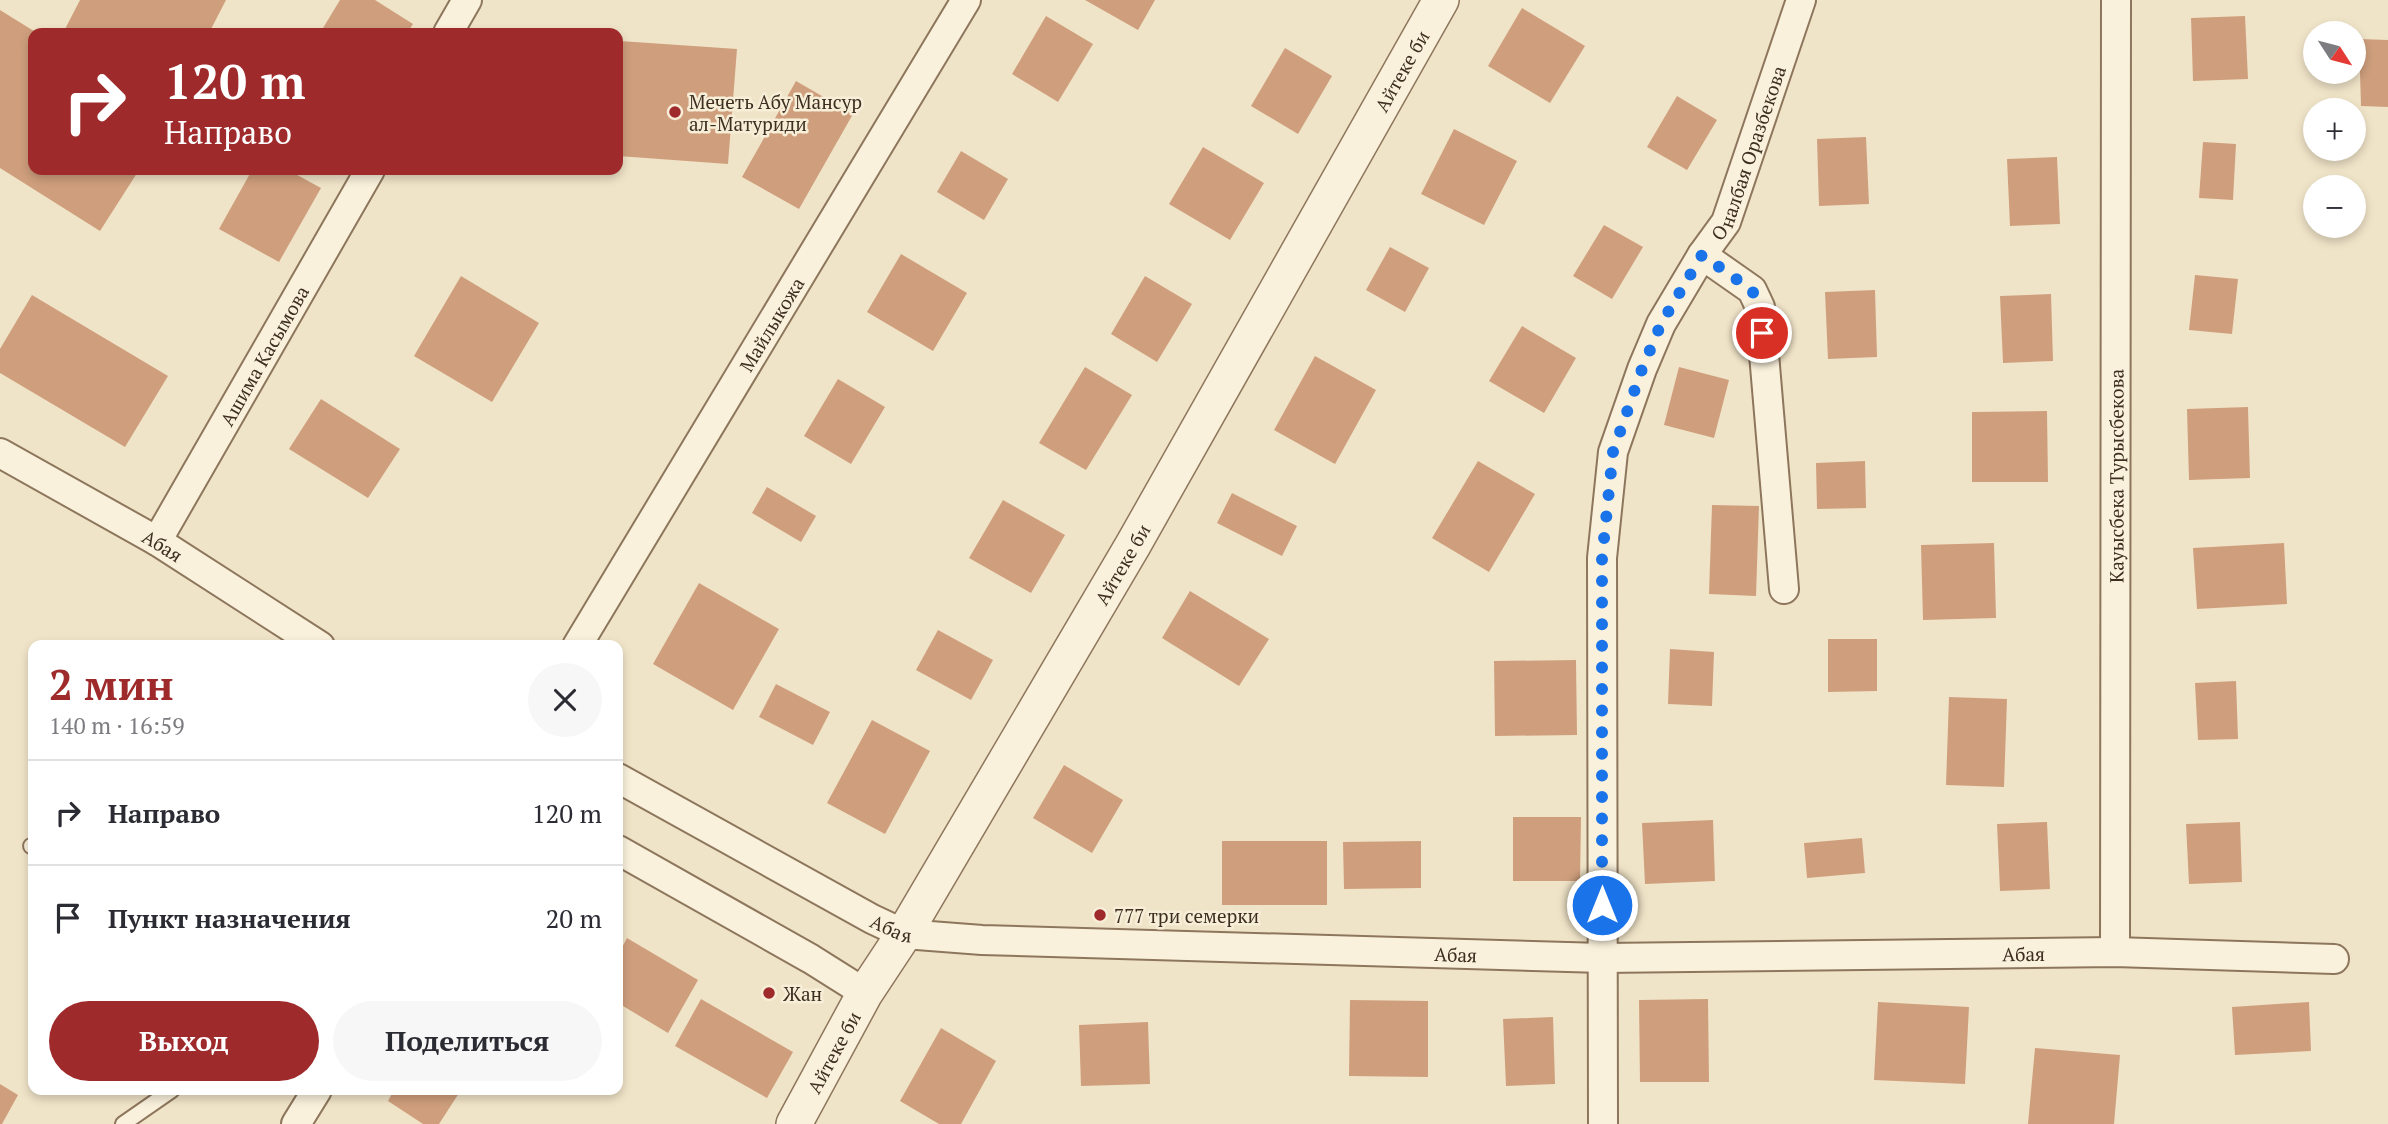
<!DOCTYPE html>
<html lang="ru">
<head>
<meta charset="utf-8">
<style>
	:root { --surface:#fff; --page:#f7f7f7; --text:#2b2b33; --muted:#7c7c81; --line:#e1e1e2; --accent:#9e2a2b }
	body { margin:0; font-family:"PT Serif",serif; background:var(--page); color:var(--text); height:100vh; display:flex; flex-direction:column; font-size:26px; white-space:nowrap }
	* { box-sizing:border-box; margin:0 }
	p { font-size:23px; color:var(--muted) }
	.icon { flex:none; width:38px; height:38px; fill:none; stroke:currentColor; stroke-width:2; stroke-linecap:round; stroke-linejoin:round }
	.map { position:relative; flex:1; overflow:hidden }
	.panel { position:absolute; left:28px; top:640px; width:595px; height:455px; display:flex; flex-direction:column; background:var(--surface); border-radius:14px; box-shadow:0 4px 10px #0003 }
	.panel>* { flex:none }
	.hud { position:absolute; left:28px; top:28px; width:595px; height:147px; border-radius:14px; box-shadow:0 4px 10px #0003; background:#9e2a2b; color:#fff; overflow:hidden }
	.needle { width:46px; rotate:126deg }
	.tools { position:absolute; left:2303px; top:21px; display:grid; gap:14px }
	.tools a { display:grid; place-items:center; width:63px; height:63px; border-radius:50%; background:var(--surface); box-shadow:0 4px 10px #0003; font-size:35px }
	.pin { position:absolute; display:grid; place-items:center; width:60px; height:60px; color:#fff; margin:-30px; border:4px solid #fff; border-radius:50%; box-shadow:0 2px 7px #0007 }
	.me { position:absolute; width:77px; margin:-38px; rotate:0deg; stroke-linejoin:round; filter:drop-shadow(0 0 5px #0008) }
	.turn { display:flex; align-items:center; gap:24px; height:147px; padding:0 21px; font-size:32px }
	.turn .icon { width:91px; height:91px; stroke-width:2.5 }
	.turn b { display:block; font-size:49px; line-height:60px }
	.round { display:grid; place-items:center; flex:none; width:74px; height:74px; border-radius:37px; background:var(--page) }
	.head { display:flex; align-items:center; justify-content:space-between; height:119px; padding:0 21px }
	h1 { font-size:42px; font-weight:600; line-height:52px; color:var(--accent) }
	.action { display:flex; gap:14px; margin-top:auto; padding:14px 21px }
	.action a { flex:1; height:80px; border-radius:42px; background:var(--accent); color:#fff; font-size:28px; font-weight:600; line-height:80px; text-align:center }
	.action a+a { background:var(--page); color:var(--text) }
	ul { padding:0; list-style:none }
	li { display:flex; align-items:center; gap:21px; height:105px; padding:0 21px; border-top:2px solid var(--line) }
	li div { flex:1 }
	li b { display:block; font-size:26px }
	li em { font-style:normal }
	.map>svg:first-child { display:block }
</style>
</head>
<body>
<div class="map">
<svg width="2388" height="1124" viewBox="0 0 2388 1124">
	<rect width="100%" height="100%" fill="#f0e4c8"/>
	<g fill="#cf9f7d">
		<polygon points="80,0 226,0 209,33 63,33"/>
		<polygon points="340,0 375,0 413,24 407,33 320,33"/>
		<polygon points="1085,0 1155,0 1138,30"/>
		<polygon points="1522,8 1585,46 1550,103 1488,66"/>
		<polygon points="0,10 37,33 33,33 33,170 139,170 100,231 0,168"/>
		<polygon points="1046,16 1093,44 1058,102 1012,74"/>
		<polygon points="2245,16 2248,79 2193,81 2191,18"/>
		<polygon points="2359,39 2388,40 2388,107 2361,106"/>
		<polygon points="620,41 737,49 728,164 618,156 618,69"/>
		<polygon points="1285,48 1332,76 1298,134 1251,106"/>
		<polygon points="796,81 853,114 799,209 742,177"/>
		<polygon points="1677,96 1717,120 1687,170 1647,147"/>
		<polygon points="1454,129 1517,161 1484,225 1421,194"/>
		<polygon points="1866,137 1869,204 1819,206 1817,139"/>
		<polygon points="2203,142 2236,144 2233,200 2199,198"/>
		<polygon points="1203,147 1264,183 1230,240 1169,204"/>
		<polygon points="961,151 1008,179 984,220 937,192"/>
		<polygon points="2057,157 2060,224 2010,226 2007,159"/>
		<polygon points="252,170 288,170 321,188 279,262 219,229"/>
		<polygon points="1604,225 1643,247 1612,299 1573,276"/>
		<polygon points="1390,247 1429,268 1405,312 1366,290"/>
		<polygon points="901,254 967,293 933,351 867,312"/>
		<polygon points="2195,275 2238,279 2232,334 2189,330"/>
		<polygon points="461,276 539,323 492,402 414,356"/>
		<polygon points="1145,276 1192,304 1157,362 1111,334"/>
		<polygon points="1875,290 1877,357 1828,359 1825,292"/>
		<polygon points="2051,294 2053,361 2003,363 2000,296"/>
		<polygon points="32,295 168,376 125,447 0,373 0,349"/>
		<polygon points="1522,326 1576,358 1544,413 1489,381"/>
		<polygon points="1315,356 1376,390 1335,464 1274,430"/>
		<polygon points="1085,367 1132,395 1086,470 1039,443"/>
		<polygon points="1679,367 1729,380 1714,438 1664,425"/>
		<polygon points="838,379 885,407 851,464 804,436"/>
		<polygon points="321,399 400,449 368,498 289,449"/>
		<polygon points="2248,407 2250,478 2189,480 2187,409"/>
		<polygon points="2047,411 2048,482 1972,482 1972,412"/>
		<polygon points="1478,461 1535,494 1489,572 1432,538"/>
		<polygon points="1865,461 1866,508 1817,509 1816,463"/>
		<polygon points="767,487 816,516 801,542 752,513"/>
		<polygon points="1232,493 1297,526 1282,556 1217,523"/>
		<polygon points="1003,500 1065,535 1031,593 969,558"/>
		<polygon points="1712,505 1759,506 1756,596 1709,594"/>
		<polygon points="1994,543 1996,618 1923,620 1921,545"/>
		<polygon points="2284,543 2287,604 2197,609 2193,548"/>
		<polygon points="699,583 779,629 733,710 653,664"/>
		<polygon points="1190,591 1269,639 1239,686 1162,638"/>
		<polygon points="938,630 993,660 971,700 916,670"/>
		<polygon points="1828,639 1877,639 1877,691 1828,692"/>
		<polygon points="1670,649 1714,652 1712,706 1668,704"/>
		<polygon points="1576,660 1577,735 1495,736 1494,661"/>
		<polygon points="2236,681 2238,739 2198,740 2195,683"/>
		<polygon points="776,684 830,712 813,745 759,717"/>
		<polygon points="1949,697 2007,699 2004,787 1946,785"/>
		<polygon points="872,720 930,751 885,834 827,803"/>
		<polygon points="1064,765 1123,800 1092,853 1033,818"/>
		<polygon points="1513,817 1581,817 1580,881 1513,881"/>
		<polygon points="1713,820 1715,881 1645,884 1642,823"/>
		<polygon points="2047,822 2050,889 2000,891 1997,824"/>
		<polygon points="2240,822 2242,882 2189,884 2186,824"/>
		<polygon points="1862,838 1865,873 1807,878 1804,843"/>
		<rect x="1222" y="841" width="105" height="64"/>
		<polygon points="1421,841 1421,888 1344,889 1343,842"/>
		<polygon points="627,938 698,980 668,1033 618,1003 618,955"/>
		<polygon points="701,999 793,1052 767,1098 675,1046"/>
		<polygon points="1708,999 1709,1082 1640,1082 1639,1000"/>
		<polygon points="1350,1000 1428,1001 1428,1077 1349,1076"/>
		<polygon points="1878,1002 1969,1007 1965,1084 1874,1080"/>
		<polygon points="2309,1002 2311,1051 2235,1055 2232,1007"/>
		<polygon points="1553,1017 1555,1084 1506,1086 1503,1019"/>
		<polygon points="1148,1022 1150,1084 1081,1086 1079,1025"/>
		<polygon points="941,1028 996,1061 961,1124 939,1124 900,1101"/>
		<polygon points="2035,1048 2120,1055 2114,1124 2028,1124"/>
		<polygon points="0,1084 18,1095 2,1124 0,1124"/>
		<polygon points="394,1090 461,1090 439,1124 423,1124 388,1101"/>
	</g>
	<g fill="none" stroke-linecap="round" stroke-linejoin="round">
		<defs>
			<g id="service">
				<polyline points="31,846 33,847"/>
				<polyline points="123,1124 172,1090"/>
			</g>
			<g id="minor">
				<polyline points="448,33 467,0"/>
				<polyline points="1702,255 1752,290 1760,307 1784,589"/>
				<path id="s1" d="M0,453L157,541L320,646"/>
				<path id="s2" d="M157,541L370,170"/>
				<path id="s3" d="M577,646L966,0"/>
				<path id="s4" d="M618,778L872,919L904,934L982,940L1602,958L2115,952L2334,959"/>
				<polyline points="618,850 811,959 865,993"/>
				<path id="s5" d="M2115,952L2116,0"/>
				<polyline points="296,1124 317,1090"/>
				<path id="s6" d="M1603,1124L1602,558L1613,452L1642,369L1661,324L1702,255L1726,222L1801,0"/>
			</g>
			<g id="tertiary">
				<path id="s7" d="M794,1124L865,993L904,934L1133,545L1441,0"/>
			</g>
		</defs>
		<use href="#service" stroke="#8d765c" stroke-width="18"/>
		<use href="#minor" stroke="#8d765c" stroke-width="32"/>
		<use href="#tertiary" stroke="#8d765c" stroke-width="38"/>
		<use href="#service" stroke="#faf1dc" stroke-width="14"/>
		<use href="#minor" stroke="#faf1dc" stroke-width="28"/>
		<use href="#tertiary" stroke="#faf1dc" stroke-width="35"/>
	</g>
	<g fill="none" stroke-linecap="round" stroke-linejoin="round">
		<polyline stroke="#1a73e8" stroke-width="12" stroke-dasharray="0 21.6" points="1602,905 1602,558 1613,452 1642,369 1661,324 1702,255 1752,290 1759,307 1762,333"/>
	</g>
	<g fill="#9e2a2b" stroke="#f7eed8" stroke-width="2.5">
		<circle cx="675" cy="112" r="7"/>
		<circle cx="1100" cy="915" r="7"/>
		<circle cx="769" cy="993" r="7"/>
	</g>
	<g text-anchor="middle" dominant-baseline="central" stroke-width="5" stroke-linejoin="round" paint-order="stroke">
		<g font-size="19" fill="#3d2e20" stroke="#f7eed8">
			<text stroke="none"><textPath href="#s7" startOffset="1216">Айтеке би</textPath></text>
			<text stroke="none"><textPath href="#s6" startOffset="1003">Оналбая Оразбекова</textPath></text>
			<text stroke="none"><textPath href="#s3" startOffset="376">Майлыкожа</textPath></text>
			<text stroke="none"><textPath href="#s2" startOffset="214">Ашима Касымова</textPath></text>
			<text stroke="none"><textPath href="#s5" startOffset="476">Кауысбека Турысбекова</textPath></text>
			<text stroke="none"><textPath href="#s1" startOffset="187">Абая</textPath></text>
			<text stroke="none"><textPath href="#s7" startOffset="649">Айтеке би</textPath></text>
			<text stroke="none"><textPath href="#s4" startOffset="312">Абая</textPath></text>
			<text stroke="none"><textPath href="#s4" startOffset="1446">Абая</textPath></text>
			<text stroke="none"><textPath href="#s4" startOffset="878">Абая</textPath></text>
			<text stroke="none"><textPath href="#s7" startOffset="82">Айтеке би</textPath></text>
		</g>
		<g font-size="19" fill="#3d2e20" stroke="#f7eed8" text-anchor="start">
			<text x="689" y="101">Мечеть Абу Мансур<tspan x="689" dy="22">ал-Матуриди</tspan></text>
			<text x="1114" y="915">777 три семерки</text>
			<text x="783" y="993">Жан</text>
		</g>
	</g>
</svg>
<div class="tools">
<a><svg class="needle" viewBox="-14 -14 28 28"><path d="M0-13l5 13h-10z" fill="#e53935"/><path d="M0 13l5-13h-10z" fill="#7c7c81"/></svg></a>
<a>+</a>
<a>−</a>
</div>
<div class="pin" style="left:1762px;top:333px;background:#d93025"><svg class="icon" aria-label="arrive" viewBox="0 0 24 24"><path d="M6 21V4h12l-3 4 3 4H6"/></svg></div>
<svg class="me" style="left:1602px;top:905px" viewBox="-20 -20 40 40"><circle r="17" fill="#1a73e8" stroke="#fff" stroke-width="3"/><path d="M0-11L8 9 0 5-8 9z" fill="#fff"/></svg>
<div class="hud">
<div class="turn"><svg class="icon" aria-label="right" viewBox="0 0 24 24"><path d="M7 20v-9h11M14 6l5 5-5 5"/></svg><div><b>120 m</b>Направо</div></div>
</div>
<section class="panel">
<div class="head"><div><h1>2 мин</h1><p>140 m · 16:59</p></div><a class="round"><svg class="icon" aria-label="close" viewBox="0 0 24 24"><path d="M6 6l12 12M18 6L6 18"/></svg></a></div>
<ul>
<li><svg class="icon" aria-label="right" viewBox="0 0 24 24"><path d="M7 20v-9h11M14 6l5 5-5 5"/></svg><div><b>Направо</b></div><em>120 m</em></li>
<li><svg class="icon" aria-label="arrive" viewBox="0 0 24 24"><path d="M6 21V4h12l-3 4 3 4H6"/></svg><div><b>Пункт назначения</b></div><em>20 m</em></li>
</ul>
<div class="action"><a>Выход</a><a>Поделиться</a></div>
</section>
</div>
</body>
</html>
